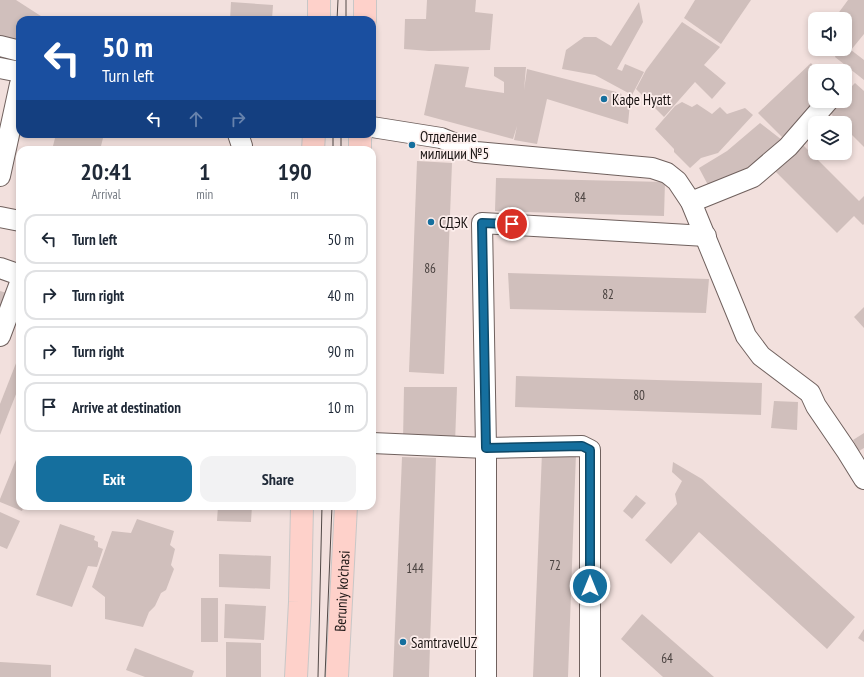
<!DOCTYPE html>
<html lang="en">
<head>
<meta charset="utf-8">
<style>
	:root { --surface:#fff; --page:#f2f2f3; --text:#1f2937; --muted:#747a83; --line:#e0e1e3; --accent:#156f9e }
	body { margin:0; font-family:"PT Sans Narrow",sans-serif; background:var(--page); color:var(--text); height:100vh; display:flex; flex-direction:column; font-size:15px; white-space:nowrap }
	* { box-sizing:border-box; margin:0 }
	p { font-size:13px; color:var(--muted) }
	.icon { flex:none; width:22px; height:22px; fill:none; stroke:currentColor; stroke-width:2; stroke-linecap:round; stroke-linejoin:round }
	.map { position:relative; flex:1; overflow:hidden }
	.panel { position:absolute; left:16px; top:146px; width:360px; height:364px; display:flex; flex-direction:column; background:var(--surface); border-radius:12px; box-shadow:0 2px 6px #0003 }
	.panel>* { flex:none }
	.banner { position:absolute; left:16px; top:16px; width:360px; height:122px; border-radius:12px; box-shadow:0 2px 6px #0003; background:#1a4fa0; color:#fff; overflow:hidden }
	.tools { position:absolute; left:808px; top:12px; display:grid; gap:8px }
	.tools a { display:grid; place-items:center; width:44px; height:44px; border-radius:8px; background:var(--surface); box-shadow:0 2px 6px #0003; font-size:20px }
	.pin { position:absolute; display:grid; place-items:center; width:34px; height:34px; color:#fff; margin:-17px; border:2px solid #fff; border-radius:50%; box-shadow:0 1px 4px #0007 }
	.me { position:absolute; width:44px; margin:-22px; rotate:0deg; stroke-linejoin:round; filter:drop-shadow(0 0 3px #0008) }
	.turn { display:flex; align-items:center; gap:14px; height:84px; padding:0 20px; font-size:18px }
	.turn .icon { width:52px; height:52px; stroke-width:2.5 }
	.turn b { display:block; font-size:28px; line-height:34px }
	.lanes { display:flex; align-items:center; height:38px; padding:0 20px; background:#0003; justify-content:center; gap:20px; direction:ltr }
	.lanes .off { opacity:.35 }
	.eta { display:flex; justify-content:space-evenly; align-items:center; height:68px; text-align:center }
	.eta b { font-size:24px; font-weight:700; line-height:28px }
	.primary-button { display:flex; gap:8px; margin-top:auto; padding:8px 20px }
	.primary-button a { flex:1; height:46px; border-radius:12px; background:var(--accent); color:#fff; font-size:16px; font-weight:700; line-height:46px; text-align:center }
	.primary-button a+a { background:var(--page); color:var(--text) }
	ul { padding:0; list-style:none }
	li { display:flex; align-items:center; gap:12px; height:50px; margin:0 8px 6px; padding:0 12px; border:2px solid var(--line); border-radius:12px }
	li div { flex:1 }
	li b { display:block; font-size:15px }
	li em { font-style:normal }
	.map>svg:first-child { display:block }
</style>
</head>
<body>
<div class="map">
<svg width="864" height="677" viewBox="0 0 864 677">
	<rect width="100%" height="100%" fill="#f2e0dd"/>
	<g fill="#d0bfbc">
		<polygon points="0,0 16,0 47,20 20,20 20,43 0,38"/>
		<polygon points="427,0 476,0 475,12 493,14 490,50 429,51 404,49 405,19 426,19"/>
		<polygon points="695,0 751,0 721,44 684,18"/>
		<polygon points="848,0 864,0 864,34 851,50 864,60 864,80 835,57 838,49 845,49 845,19 834,19"/>
		<polygon points="231,2 273,5 272,20 230,20"/>
		<polygon points="639,2 643,22 617,69 622,71 625,64 644,72 632,95 595,75 562,69 566,50 584,37 596,37 611,46"/>
		<polygon points="682,22 720,47 704,65 726,83 712,99 695,82 664,117 636,89 646,70"/>
		<polygon points="811,63 817,71 815,71 815,101 817,101 782,137 758,113"/>
		<polygon points="435,64 469,67 465,87 504,93 504,82 494,76 494,67 526,67 524,90 527,69 620,93 630,103 628,124 547,99 537,144 514,140 517,126 513,139 424,115"/>
		<polygon points="855,83 864,91 864,147 845,128 845,123 840,123 827,110 837,101 845,101 845,93"/>
		<polygon points="682,102 692,107 697,104 712,114 720,107 727,114 745,108 753,115 718,153 701,158 690,168 674,152 674,149 655,129 675,106"/>
		<polygon points="760,123 782,140 762,163 708,185 699,168 727,151"/>
		<polygon points="56,134 104,134 100,150 52,150"/>
		<polygon points="797,139 859,201 864,196 864,224 863,225 854,216 837,233 770,166"/>
		<polygon points="417,161 452,163 444,374 409,372"/>
		<polygon points="496,178 665,182 664,216 495,211"/>
		<polygon points="508,273 709,279 706,313 510,309"/>
		<polygon points="0,291 7,293 0,311"/>
		<polygon points="864,307 864,328 854,317"/>
		<polygon points="20,353 20,384 0,435 0,404"/>
		<polygon points="516,376 762,383 761,415 515,407"/>
		<polygon points="404,387 457,387 455,444 403,441"/>
		<polygon points="774,401 798,402 797,430 771,428"/>
		<polygon points="864,433 864,448 859,451 853,440"/>
		<polygon points="20,450 20,506 24,506 22,511 0,502 0,499"/>
		<polygon points="542,452 576,453 568,677 533,677"/>
		<polygon points="402,457 436,458 429,677 393,677"/>
		<polygon points="673,462 702,479 855,617 827,649 699,532 671,564 645,540 677,504 675,494 682,481 672,472"/>
		<polygon points="636,495 646,503 632,519 623,511"/>
		<polygon points="218,506 252,506 251,522 217,521"/>
		<polygon points="0,512 20,521 7,549 0,546"/>
		<polygon points="137,519 174,531 170,545 175,549 171,565 174,569 166,590 161,593 155,606 149,612 143,627 105,619 105,597 92,587 112,531 131,533"/>
		<polygon points="60,524 95,536 94,540 98,542 98,547 103,549 97,567 88,566 72,607 36,595"/>
		<polygon points="219,554 271,556 270,589 219,587"/>
		<rect x="201" y="598" width="17" height="44"/>
		<polygon points="225,604 266,606 264,640 224,638"/>
		<polygon points="642,614 714,677 663,677 621,639"/>
		<polygon points="864,629 864,642 858,638"/>
		<polygon points="226,642 261,643 261,677 226,677"/>
		<polygon points="135,648 194,671 192,677 145,677 126,670"/>
		<polygon points="0,662 51,665 51,677 0,677"/>
	</g>
	<g fill="none" stroke-linecap="round" stroke-linejoin="round">
		<defs>
			<g id="minor">
				<polyline points="0,46 20,51"/>
				<polyline points="0,68 20,72"/>
				<polyline points="372,127 441,138 476,152 652,168 667,173 677,181 691,202 746,336 761,356 810,393 816,406 846,450 864,479"/>
				<polyline points="238,134 242,146 242,150"/>
				<polyline points="0,176 20,84"/>
				<polyline points="691,202 753,177 788,147 828,101"/>
				<polyline points="0,217 20,221"/>
				<polyline points="0,268 20,275"/>
				<polyline points="0,336 20,283"/>
				<polyline points="372,443 486,448 582,446 590,450 590,677"/>
				<polyline points="486,677 486,448 482,223 706,236"/>
			</g>
			<g id="major">
				<polyline points="319,20 319,0"/>
				<polyline points="365,20 365,0"/>
				<polyline points="313,150 314,134"/>
				<polyline points="360,150 360,134"/>
				<polyline points="296,677 300,602 302,506"/>
				<path id="s1" d="M337,677L346,506"/>
			</g>
		</defs>
		<use href="#minor" stroke="#70615e" stroke-width="22"/>
		<use href="#major" stroke="#c8c7c7" stroke-width="24"/>
		<use href="#minor" stroke="#fff" stroke-width="20"/>
		<use href="#major" stroke="#fed1ca" stroke-width="22"/>
		<g stroke="#514846" stroke-width="1">
			<polyline points="337,20 338,0"/>
			<polyline points="346,20 346,0"/>
			<polyline points="333,150 333,134"/>
			<polyline points="341,150 341,134"/>
			<polyline points="318,677 322,506"/>
			<polyline points="325,677 332,506"/>
		</g>
	</g>
	<g fill="none" stroke-linecap="round" stroke-linejoin="round">
		<defs>
			<polyline id="route" points="512,224 482,223 486,448 582,446 590,450 590,586"/>
		</defs>
		<use href="#route" stroke="#0e4867" stroke-width="10"/>
		<use href="#route" stroke="#156f9e" stroke-width="7"/>
	</g>
	<g fill="#156f9e" stroke="#fdeeec" stroke-width="1.5">
		<circle cx="604" cy="99" r="4"/>
		<circle cx="412" cy="145" r="4"/>
		<circle cx="431" cy="222" r="4"/>
		<circle cx="403" cy="642" r="4"/>
	</g>
	<g text-anchor="middle" dominant-baseline="central" stroke-width="3.5" stroke-linejoin="round" paint-order="stroke">
		<g font-size="13" fill="#48403e">
			<text x="580" y="197">84</text>
			<text x="430" y="268">86</text>
			<text x="608" y="294">82</text>
			<text x="639" y="395">80</text>
			<text x="555" y="565">72</text>
			<text x="415" y="568">144</text>
			<text x="667" y="658">64</text>
		</g>
		<g font-size="15" fill="#1b1514" stroke="#fdeeec" text-anchor="start">
			<text x="612" y="99">Кафе Hyatt</text>
			<text x="420" y="136">Отделение<tspan x="420" dy="17">милиции №5</tspan></text>
			<text x="439" y="222">СДЭК</text>
			<text x="411" y="642">SamtravelUZ</text>
		</g>
		<g font-size="15" fill="#1b1514" stroke="#fdeeec">
			<text stroke="none"><textPath href="#s1" startOffset="86">Beruniy ko'chasi</textPath></text>
		</g>
	</g>
</svg>
<div class="tools">
<a><svg class="icon" aria-label="sound" viewBox="0 0 24 24"><path d="M4 9h4l5-4v14l-5-4H4zM17 9q2 3 0 6"/></svg></a>
<a><svg class="icon" aria-label="search" viewBox="0 0 24 24"><circle cx="10" cy="10" r="6"/><path d="M15 15l6 6"/></svg></a>
<a><svg class="icon" aria-label="layers" viewBox="0 0 24 24"><path d="M12 4l9 5-9 5-9-5zM3 14l9 5 9-5"/></svg></a>
</div>
<div class="pin" style="left:512px;top:224px;background:#d93025"><svg class="icon" aria-label="arrive" viewBox="0 0 24 24"><path d="M6 21V4h12l-3 4 3 4H6"/></svg></div>
<svg class="me" style="left:590px;top:586px" viewBox="-20 -20 40 40"><circle r="17" fill="#156f9e" stroke="#fff" stroke-width="3"/><path d="M0-11L8 9 0 5-8 9z" fill="#fff"/></svg>
<div class="banner">
<div class="turn"><svg class="icon" aria-label="left" viewBox="0 0 24 24"><path d="M17 20v-9H6M10 6l-5 5 5 5"/></svg><div><b>50 m</b>Turn left</div></div>
<div class="lanes"><svg class="icon" aria-label="left" viewBox="0 0 24 24"><path d="M17 20v-9H6M10 6l-5 5 5 5"/></svg><svg class="icon off" aria-label="ahead" viewBox="0 0 24 24"><path d="M12 20V5M6 11l6-6 6 6"/></svg><svg class="icon off" aria-label="right" viewBox="0 0 24 24"><path d="M7 20v-9h11M14 6l5 5-5 5"/></svg></div>
</div>
<section class="panel">
<div class="eta">
<div><b>20:41</b><p>Arrival</p></div>
<div><b>1</b><p>min</p></div>
<div><b>190</b><p>m</p></div>
</div>
<ul>
<li><svg class="icon" aria-label="left" viewBox="0 0 24 24"><path d="M17 20v-9H6M10 6l-5 5 5 5"/></svg><div><b>Turn left</b></div><em>50 m</em></li>
<li><svg class="icon" aria-label="right" viewBox="0 0 24 24"><path d="M7 20v-9h11M14 6l5 5-5 5"/></svg><div><b>Turn right</b></div><em>40 m</em></li>
<li><svg class="icon" aria-label="right" viewBox="0 0 24 24"><path d="M7 20v-9h11M14 6l5 5-5 5"/></svg><div><b>Turn right</b></div><em>90 m</em></li>
<li><svg class="icon" aria-label="arrive" viewBox="0 0 24 24"><path d="M6 21V4h12l-3 4 3 4H6"/></svg><div><b>Arrive at destination</b></div><em>10 m</em></li>
</ul>
<div class="primary-button"><a>Exit</a><a>Share</a></div>
</section>
</div>
</body>
</html>
